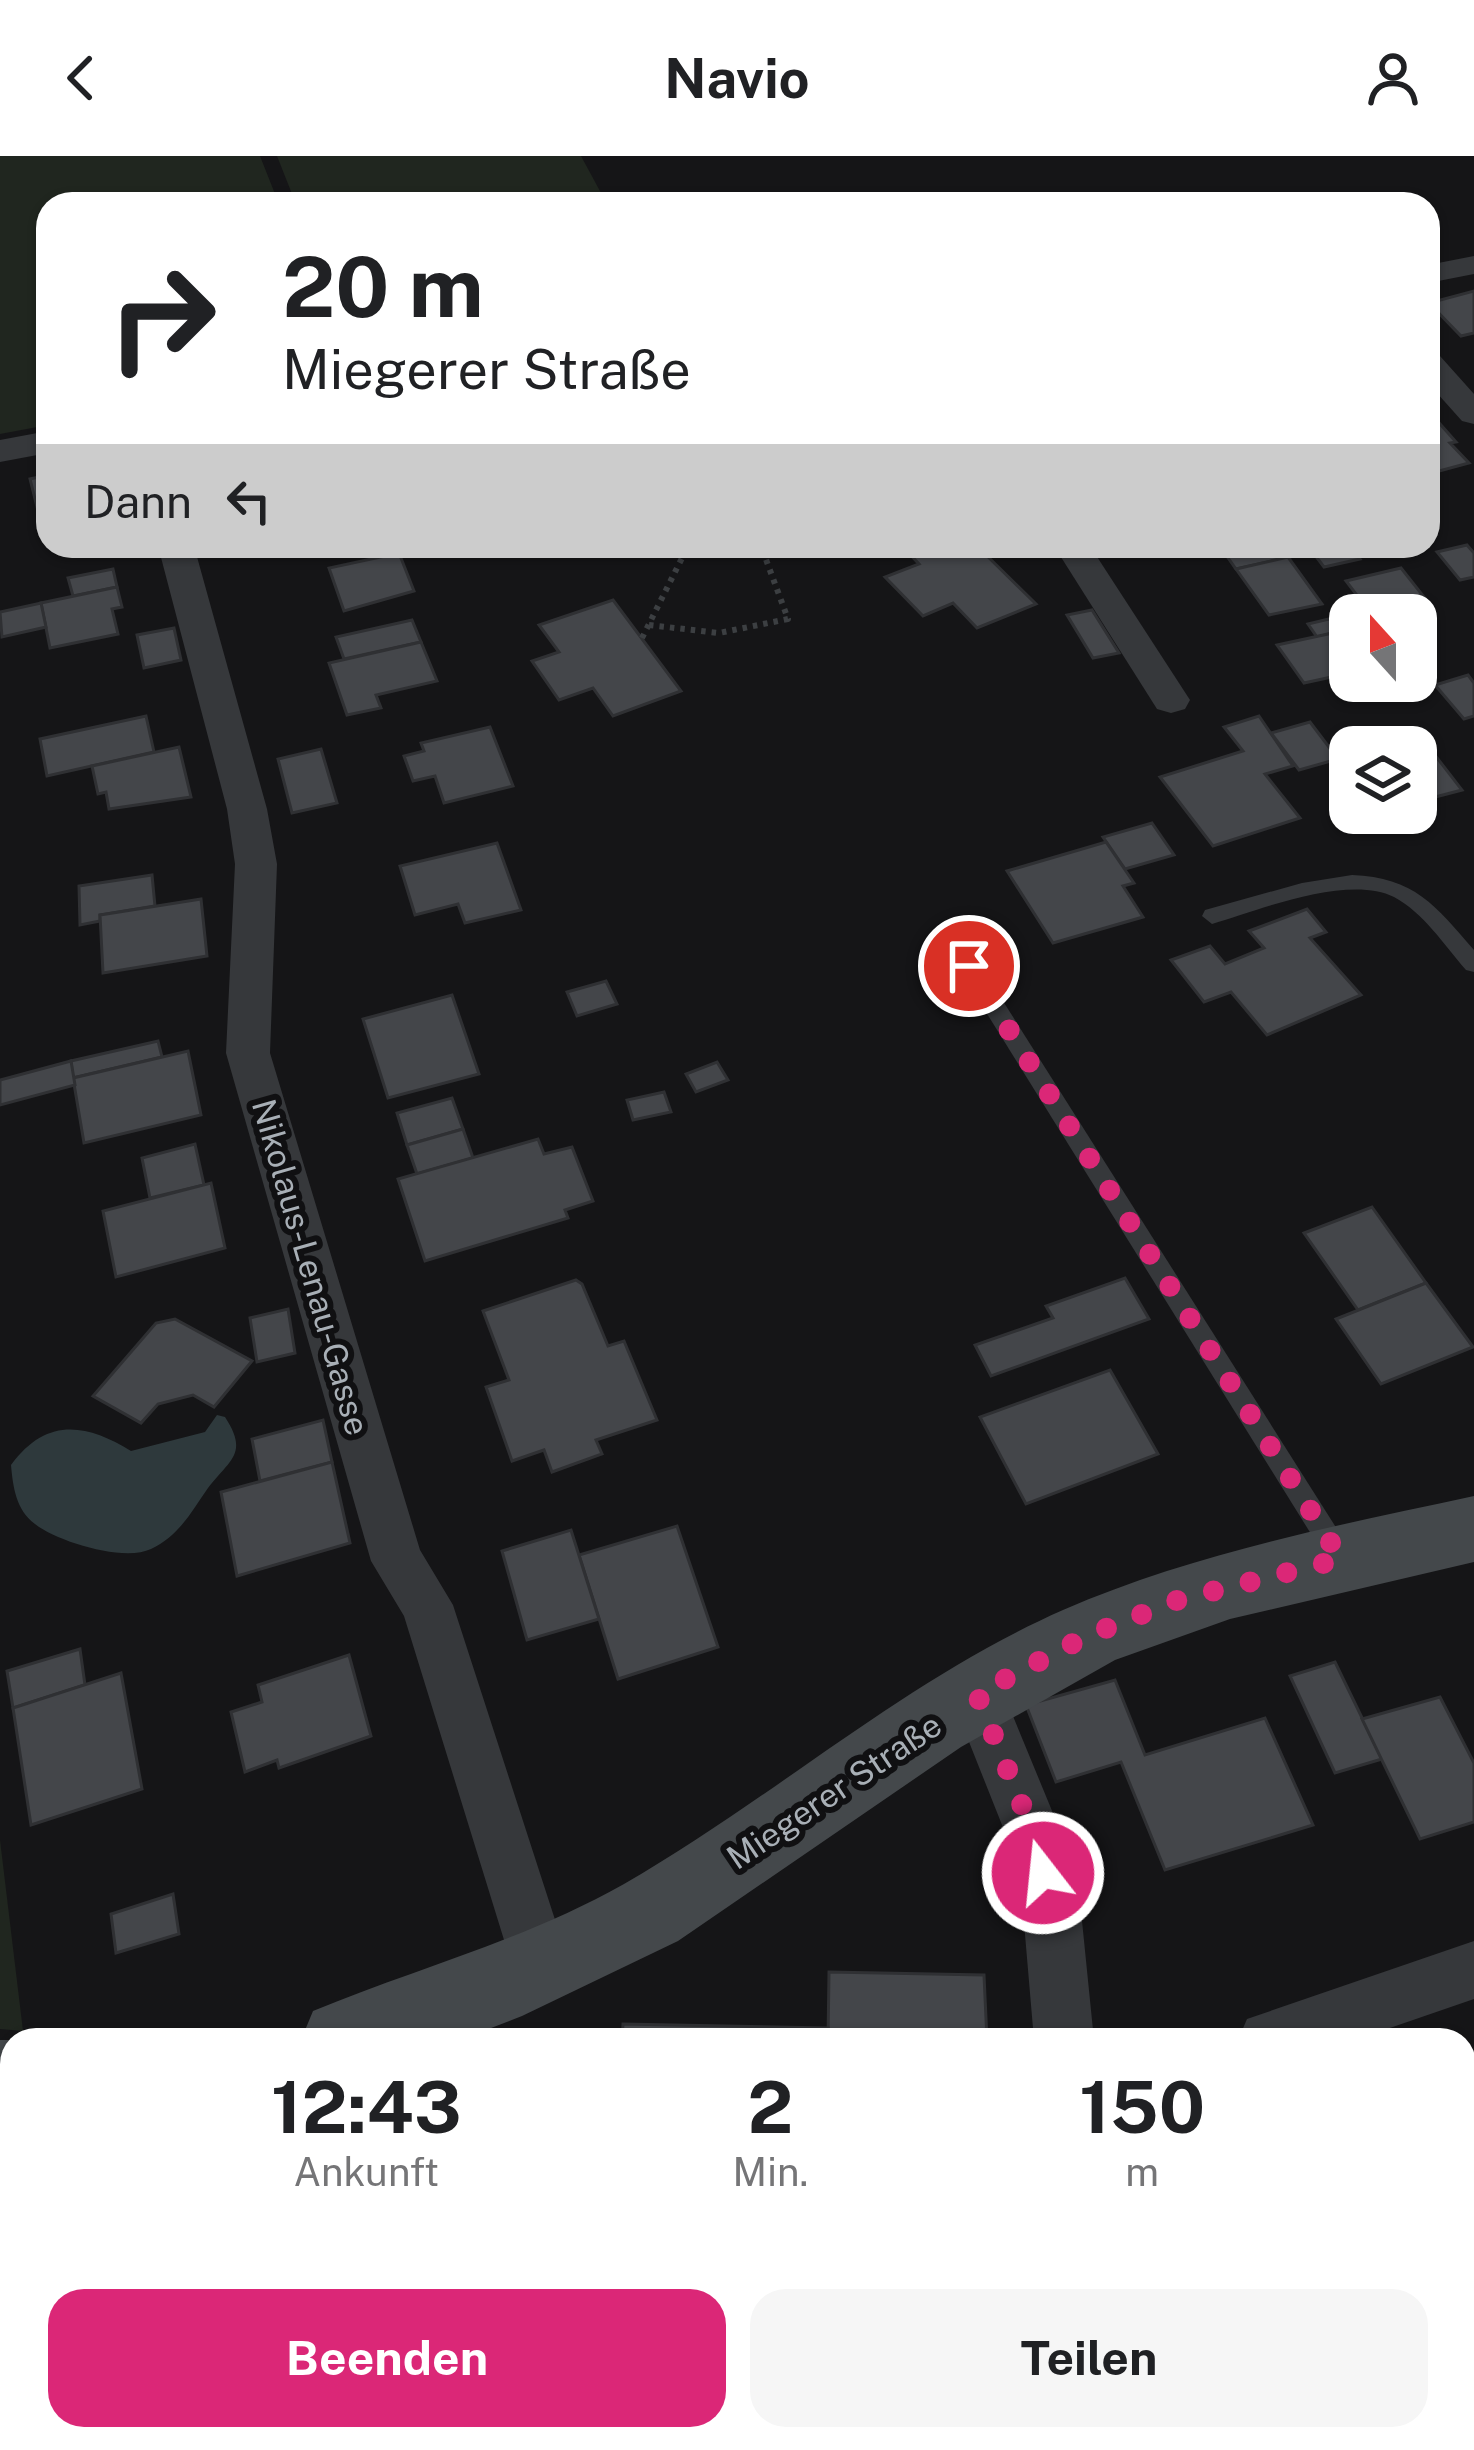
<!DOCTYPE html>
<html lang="de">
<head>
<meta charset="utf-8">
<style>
	:root { --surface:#fff; --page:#f6f6f6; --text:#202124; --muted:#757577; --accent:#db2777 }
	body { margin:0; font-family:"Public Sans",sans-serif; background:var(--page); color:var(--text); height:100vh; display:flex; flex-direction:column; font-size:45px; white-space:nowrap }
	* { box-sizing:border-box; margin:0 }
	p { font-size:39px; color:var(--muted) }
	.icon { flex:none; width:66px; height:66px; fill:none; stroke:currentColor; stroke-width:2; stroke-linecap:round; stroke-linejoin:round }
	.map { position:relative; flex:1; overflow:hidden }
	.details { position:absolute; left:0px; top:1872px; width:1476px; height:423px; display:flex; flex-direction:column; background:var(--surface); border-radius:36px 36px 0 0; box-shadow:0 3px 9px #0004 }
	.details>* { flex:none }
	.guide { position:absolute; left:36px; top:36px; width:1404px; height:366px; border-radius:36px; box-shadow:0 3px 9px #0004; background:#fff; color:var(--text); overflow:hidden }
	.needle { width:78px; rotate:339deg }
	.tools { position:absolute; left:1329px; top:438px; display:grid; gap:24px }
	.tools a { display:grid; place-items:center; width:108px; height:108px; border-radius:24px; background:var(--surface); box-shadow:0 3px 9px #0004; font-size:60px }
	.pin { position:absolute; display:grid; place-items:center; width:102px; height:102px; color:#fff; margin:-51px; border:6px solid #fff; border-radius:50%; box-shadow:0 3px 12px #0007 }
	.me { position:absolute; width:132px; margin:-66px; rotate:344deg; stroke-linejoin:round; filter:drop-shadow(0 0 9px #0008) }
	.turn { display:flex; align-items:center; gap:42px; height:252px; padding:0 48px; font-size:54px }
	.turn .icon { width:156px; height:156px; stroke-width:2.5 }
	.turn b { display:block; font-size:84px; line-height:102px }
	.then { display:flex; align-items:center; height:114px; padding:0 48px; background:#0003; gap:24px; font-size:45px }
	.eta { display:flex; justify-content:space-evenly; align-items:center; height:204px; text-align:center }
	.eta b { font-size:72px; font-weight:700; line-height:84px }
	.cta { display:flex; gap:24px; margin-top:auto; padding:24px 48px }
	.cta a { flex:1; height:138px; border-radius:36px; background:var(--accent); color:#fff; font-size:48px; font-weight:700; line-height:138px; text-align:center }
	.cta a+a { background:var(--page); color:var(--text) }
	header { display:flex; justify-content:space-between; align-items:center; height:156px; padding:0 48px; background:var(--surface); font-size:54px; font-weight:700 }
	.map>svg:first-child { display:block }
</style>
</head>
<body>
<header><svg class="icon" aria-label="back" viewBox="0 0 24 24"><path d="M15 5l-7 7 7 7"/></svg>Navio<svg class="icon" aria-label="person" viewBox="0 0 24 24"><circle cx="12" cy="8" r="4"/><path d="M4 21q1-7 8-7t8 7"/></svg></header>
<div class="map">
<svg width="1474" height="2294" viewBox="0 0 1474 2294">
	<rect width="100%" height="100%" fill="#151517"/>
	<g fill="#20261f">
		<polygon points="0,0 260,0 279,48 48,48 48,269 0,278"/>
		<polygon points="277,0 581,0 607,48 296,48"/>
		<polygon points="0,1684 23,1875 0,1873"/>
	</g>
	<path fill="#2e393c" d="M217,1259L225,1261C249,1298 230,1303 208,1332C191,1356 180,1379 151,1393C124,1406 58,1386 35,1368C16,1354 13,1331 11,1309C46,1261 86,1267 131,1295L205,1276Z"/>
	<g fill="#44464a" stroke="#2f3033" stroke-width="3">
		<polygon points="1474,135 1474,177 1461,180 1429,147"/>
		<polygon points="1433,260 1456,286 1450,287 1469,307 1428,318 1428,261"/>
		<polygon points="48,319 48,361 40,363 30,323"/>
		<polygon points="1467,389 1474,397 1474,421 1460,424 1437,396"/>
		<polygon points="902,390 977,390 1036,448 977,472 953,447 923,460 885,421 919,408"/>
		<polygon points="1270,390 1298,390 1304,398 1236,413 1226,399"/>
		<polygon points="1308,390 1350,390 1360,403 1324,411"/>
		<polygon points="399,397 414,435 344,455 329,412"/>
		<polygon points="1288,401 1322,448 1269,459 1236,413"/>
		<polygon points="1401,412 1428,446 1372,459 1346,425"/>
		<polygon points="113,413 117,431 73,440 68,422"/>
		<polygon points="117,431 122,451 112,453 118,478 50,492 41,447"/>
		<polygon points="613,444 681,535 613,560 593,532 559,544 532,505 559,496 539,469"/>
		<polygon points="41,447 46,471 2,481 0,456"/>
		<polygon points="1092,454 1119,497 1093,502 1067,459"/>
		<polygon points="1350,458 1350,473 1342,475 1317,481 1308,468"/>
		<polygon points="412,464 421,486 344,503 336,481"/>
		<polygon points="174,472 181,504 144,512 137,479"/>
		<polygon points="1342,475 1350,485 1350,517 1304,527 1277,489"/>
		<polygon points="421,486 437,525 376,539 381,552 347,559 329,507"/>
		<polygon points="1468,519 1474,527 1474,560 1464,563 1435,529"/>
		<polygon points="146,560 154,596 47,620 40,583"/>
		<polygon points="1259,560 1293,610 1265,618 1300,662 1213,690 1160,621 1243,595 1224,571"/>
		<polygon points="1310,566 1338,603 1299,614 1271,577"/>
		<polygon points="490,571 513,630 444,647 435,620 413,625 404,600 424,595 421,587"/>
		<polygon points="1417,576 1462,634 1416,646 1416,591 1359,591"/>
		<polygon points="179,591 191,641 109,653 106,636 98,638 92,610"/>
		<polygon points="321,593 337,647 292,657 278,603"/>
		<polygon points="1152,667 1174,699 1125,713 1103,681"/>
		<polygon points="1106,686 1134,727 1123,730 1143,761 1053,787 1007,715"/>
		<polygon points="497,687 521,754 465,767 458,748 415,759 400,710"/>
		<polygon points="152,719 155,750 100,759 100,765 80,769 79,730"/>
		<polygon points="201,743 207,800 103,817 100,759"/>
		<polygon points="1307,753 1326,776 1310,782 1361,839 1267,879 1231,836 1204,846 1171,804 1210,790 1225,808 1264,792 1249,775"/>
		<polygon points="606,825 617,848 577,860 567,836"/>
		<polygon points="452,839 479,918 388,942 363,863"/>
		<polygon points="158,885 162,901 73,922 71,905"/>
		<polygon points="188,895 201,959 84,987 73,922"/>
		<polygon points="71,905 75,929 0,949 0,924"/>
		<polygon points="717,906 728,924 696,936 686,918"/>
		<polygon points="664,936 671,956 633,964 627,944"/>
		<polygon points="452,942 463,973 407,989 397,957"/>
		<polygon points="463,973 473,1002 417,1018 407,989"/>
		<polygon points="538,983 544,998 572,991 593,1045 565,1054 568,1062 425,1105 398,1023"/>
		<polygon points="195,988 204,1029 150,1042 142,1002"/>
		<polygon points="211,1027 225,1092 116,1121 103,1055"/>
		<polygon points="1372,1051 1426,1127 1358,1154 1304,1077"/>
		<polygon points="1125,1122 1149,1163 991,1220 975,1189 1053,1162 1046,1150"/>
		<polygon points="576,1124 582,1128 608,1190 624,1185 657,1264 596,1284 602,1298 552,1316 544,1294 512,1305 486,1231 509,1224 483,1155"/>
		<polygon points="1426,1127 1473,1191 1381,1228 1336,1163"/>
		<polygon points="288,1153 295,1197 257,1206 250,1162"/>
		<polygon points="175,1163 252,1205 214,1251 193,1239 158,1248 141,1267 93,1240 156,1167"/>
		<polygon points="1110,1214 1158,1298 1026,1348 980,1261"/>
		<polygon points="323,1264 332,1306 260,1325 252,1283"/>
		<polygon points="332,1306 350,1387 237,1420 221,1336"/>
		<polygon points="677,1370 718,1491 618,1523 579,1399"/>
		<polygon points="571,1374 599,1463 527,1484 502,1395"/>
		<polygon points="80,1493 85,1529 13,1552 7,1515"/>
		<polygon points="349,1499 371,1580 279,1612 277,1604 245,1616 231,1556 262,1546 258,1529"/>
		<polygon points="1335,1506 1382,1603 1335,1617 1290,1520"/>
		<polygon points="121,1517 142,1633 31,1669 13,1552"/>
		<polygon points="1115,1524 1145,1599 1265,1562 1313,1669 1165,1714 1121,1606 1056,1626 1026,1549"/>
		<polygon points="1440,1541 1474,1607 1474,1666 1420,1683 1362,1563"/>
		<polygon points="173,1738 179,1778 116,1797 111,1758"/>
		<polygon points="829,1816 984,1819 987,1884 828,1884"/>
		<polygon points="623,1868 828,1872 828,1884 622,1884"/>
		<polygon points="1464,1922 1474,1943 1474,2039 1464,2043"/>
		<rect x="0" y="2147" width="12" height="125"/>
		<polygon points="867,2283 1003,2284 1004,2294 867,2294"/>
		<polygon points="1239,2283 1329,2283 1332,2294 1235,2294 1242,2293"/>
	</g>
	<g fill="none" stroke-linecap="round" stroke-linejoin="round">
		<g stroke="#3c3f42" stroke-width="6" stroke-dasharray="4.5 6" stroke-linecap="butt">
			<polyline points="1001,390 1014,399 1032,393"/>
			<polyline points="649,469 719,477 788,463 761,390"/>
			<polyline points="642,482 688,390"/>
		</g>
		<g fill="#36383b" fill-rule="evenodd">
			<path d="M1352,719C1414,721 1436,750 1474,794V816L1466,814C1444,789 1424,757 1394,741C1348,718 1259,754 1212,768L1202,760L1205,754L1302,727Z"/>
			<polygon points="969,802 977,804 1349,1392 1353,1401 1349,1410 1340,1413 1331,1410 961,816 958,810"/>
		</g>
		<g fill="#36383b" fill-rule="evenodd">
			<polygon points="1474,100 1474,118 1428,127 1428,109"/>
			<polygon points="1428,197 1440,200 1474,238 1474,268 1462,265 1428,227"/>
			<polygon points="48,275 48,297 0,306 0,284"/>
			<polygon points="158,390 194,390 267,653 277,708 270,897 420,1394 453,1449 571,1813 563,1834 542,1842 521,1834 513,1813 404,1460 371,1405 226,897 235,708 227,653"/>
			<polygon points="1054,390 1090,390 1190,544 1185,553 1171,557 1157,553"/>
			<polygon points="977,1512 996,1519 1062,1679 1081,1755 1094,1884 1034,1884 1023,1755 1006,1679 950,1538 958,1519"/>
			<polygon points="1474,1785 1474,1843 1355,1884 1238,1884 1247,1863"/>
			<polygon points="52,2283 118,2283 115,2294 49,2294"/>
			<rect x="1060" y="2283" width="66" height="11"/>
		</g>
		<g fill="#44484b" fill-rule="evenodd">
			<path d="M1474,1340V1406L1230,1463L1115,1504L961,1591L678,1785L522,1860L460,1884H301L313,1855C417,1812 525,1784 624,1728C774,1642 904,1524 1063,1454C1194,1397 1335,1370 1474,1340Z"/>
			<polygon points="0,1884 13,1884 12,1966 0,1966"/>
		</g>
	</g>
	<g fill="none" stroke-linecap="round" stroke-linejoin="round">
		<polyline stroke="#db2777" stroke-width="21" stroke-dasharray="0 37.8" points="969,810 1341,1403 1178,1444 1087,1480 977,1538 1034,1679 1043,1717"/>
	</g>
	<g text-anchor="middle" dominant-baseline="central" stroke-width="12" stroke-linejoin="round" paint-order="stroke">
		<g font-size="33" fill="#a8afb6" stroke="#101012">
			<text transform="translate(311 1111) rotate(74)">Nikolaus-Lenau-Gasse</text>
			<text transform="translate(834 1635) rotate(-34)">Miegerer Straße</text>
		</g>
	</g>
</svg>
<div class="tools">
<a><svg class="needle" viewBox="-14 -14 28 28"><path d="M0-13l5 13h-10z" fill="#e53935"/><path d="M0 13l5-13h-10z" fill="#757577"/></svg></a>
<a><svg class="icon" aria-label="layers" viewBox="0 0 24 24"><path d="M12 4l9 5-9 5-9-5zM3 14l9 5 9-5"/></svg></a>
</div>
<div class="pin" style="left:969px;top:810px;background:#d93025"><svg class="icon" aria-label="arrive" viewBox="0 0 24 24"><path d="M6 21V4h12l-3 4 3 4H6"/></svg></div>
<svg class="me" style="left:1043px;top:1717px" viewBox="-20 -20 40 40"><circle r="17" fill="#db2777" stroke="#fff" stroke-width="3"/><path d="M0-11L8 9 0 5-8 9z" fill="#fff"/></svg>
<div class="guide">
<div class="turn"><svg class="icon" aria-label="right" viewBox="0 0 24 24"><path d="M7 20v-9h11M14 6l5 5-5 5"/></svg><div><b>20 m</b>Miegerer Straße</div></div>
<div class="then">Dann<svg class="icon" aria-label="left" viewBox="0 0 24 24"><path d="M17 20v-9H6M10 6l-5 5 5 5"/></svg></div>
</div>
<section class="details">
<div class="eta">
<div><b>12:43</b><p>Ankunft</p></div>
<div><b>2</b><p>Min.</p></div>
<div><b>150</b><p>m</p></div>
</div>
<div class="cta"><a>Beenden</a><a>Teilen</a></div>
</section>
</div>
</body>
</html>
